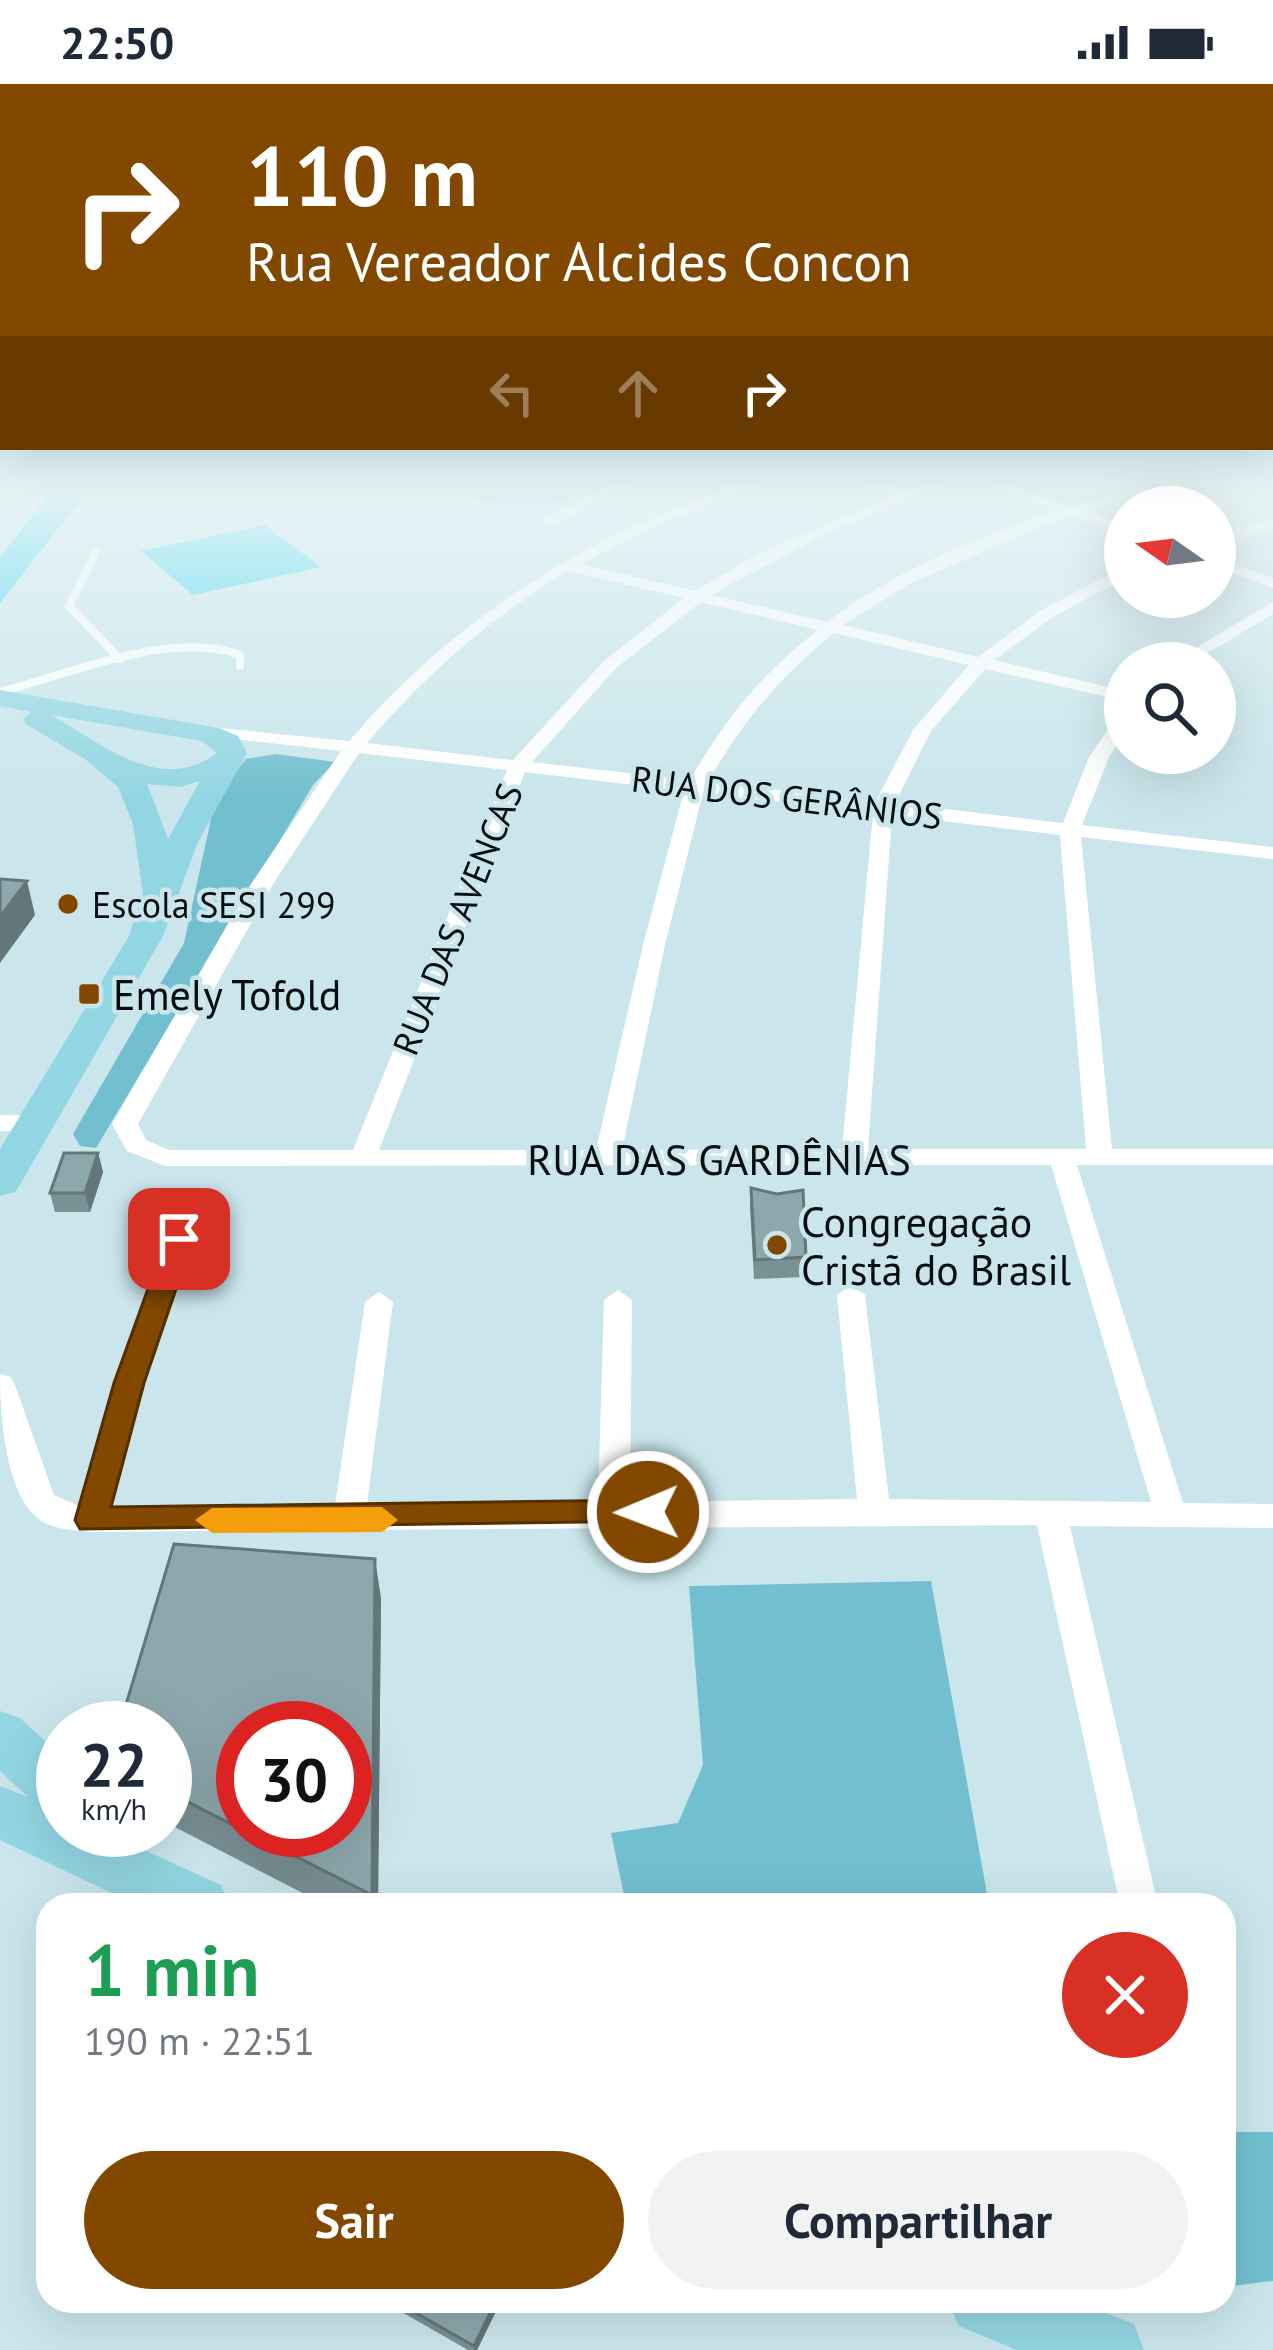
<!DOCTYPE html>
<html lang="pt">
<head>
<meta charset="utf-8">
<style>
	:root { --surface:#fff; --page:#f2f2f3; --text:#1f2937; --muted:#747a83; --accent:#824800 }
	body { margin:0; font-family:"PT Sans",sans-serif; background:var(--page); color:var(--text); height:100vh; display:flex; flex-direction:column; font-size:45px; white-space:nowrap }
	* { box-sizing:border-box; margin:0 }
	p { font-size:39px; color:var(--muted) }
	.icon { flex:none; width:66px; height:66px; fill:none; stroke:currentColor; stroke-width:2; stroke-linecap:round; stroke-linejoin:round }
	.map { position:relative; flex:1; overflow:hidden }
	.sheet { position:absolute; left:36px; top:1809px; width:1200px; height:420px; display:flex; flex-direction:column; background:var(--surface); border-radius:36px; box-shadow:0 12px 48px #0002 }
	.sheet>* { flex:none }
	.guide { position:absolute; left:0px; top:0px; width:1275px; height:366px; box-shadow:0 12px 48px #0002; background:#824800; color:#fff; overflow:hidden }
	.needle { width:78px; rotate:284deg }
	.controls { position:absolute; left:1104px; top:402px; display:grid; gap:24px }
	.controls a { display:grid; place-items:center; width:132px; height:132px; border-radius:50%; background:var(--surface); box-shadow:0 12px 48px #0002; font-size:60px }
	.speed { position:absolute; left:36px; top:1617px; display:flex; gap:24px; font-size:60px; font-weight:700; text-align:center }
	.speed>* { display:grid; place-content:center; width:156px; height:156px; border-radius:50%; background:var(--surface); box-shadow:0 12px 48px #0002; line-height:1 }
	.speed small { font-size:30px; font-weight:400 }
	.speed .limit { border:18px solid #d22; background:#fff; color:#111 }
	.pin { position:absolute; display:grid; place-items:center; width:102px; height:102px; color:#fff; margin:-51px; border-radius:24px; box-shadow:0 6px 18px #0006 }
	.me { position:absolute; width:132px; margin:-66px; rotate:269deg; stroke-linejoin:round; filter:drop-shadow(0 0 9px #0008) }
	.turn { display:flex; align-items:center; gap:42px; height:252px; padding:0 48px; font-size:54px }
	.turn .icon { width:156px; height:156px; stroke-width:2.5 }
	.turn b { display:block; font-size:84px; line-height:102px }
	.lanes { display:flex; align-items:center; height:114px; padding:0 48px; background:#0003; justify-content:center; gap:60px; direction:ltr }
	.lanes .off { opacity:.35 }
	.round { display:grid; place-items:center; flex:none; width:126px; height:126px; border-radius:63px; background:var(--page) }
	.headline { display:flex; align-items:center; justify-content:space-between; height:204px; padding:0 48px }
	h1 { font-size:72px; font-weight:700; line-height:90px; color:#1e9e55 }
	.primary-button { display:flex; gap:24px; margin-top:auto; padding:24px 48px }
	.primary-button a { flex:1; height:138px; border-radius:72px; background:var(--accent); color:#fff; font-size:48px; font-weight:700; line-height:138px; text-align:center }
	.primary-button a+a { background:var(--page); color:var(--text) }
	.status { display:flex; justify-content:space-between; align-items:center; height:84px; padding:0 60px; background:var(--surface); direction:ltr }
	.status svg { height:33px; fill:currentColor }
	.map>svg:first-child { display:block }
</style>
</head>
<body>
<div class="status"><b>22:50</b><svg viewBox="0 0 49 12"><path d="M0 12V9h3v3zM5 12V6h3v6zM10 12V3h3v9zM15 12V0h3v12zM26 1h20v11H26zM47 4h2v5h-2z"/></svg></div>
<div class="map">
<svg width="1273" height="2266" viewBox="0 0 1273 2266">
	<rect width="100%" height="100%" fill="#cae6ec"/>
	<g fill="#72c0cf">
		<polygon points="1000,397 1157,397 1066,421"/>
		<polygon points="276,670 335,678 313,701 96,1064 80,1062 73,1050 184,859 216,712 246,675"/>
		<polygon points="931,1497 989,1821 626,1821 611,1749 678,1739 703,1681 689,1502"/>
		<polygon points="1224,2048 1273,2048 1273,2197 1224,2203"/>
	</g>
	<g fill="#37d5f0">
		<polygon points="60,397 95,397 0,519 0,473"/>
		<path d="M421,397H610C551,434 483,419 418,402Z"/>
		<polygon points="265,441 321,483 193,511 141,467"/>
	</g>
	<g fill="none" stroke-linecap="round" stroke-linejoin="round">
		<g stroke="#fff" stroke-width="8">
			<polyline points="670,397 700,397"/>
			<polyline points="726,407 737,397"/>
			<polyline points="546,439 628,397"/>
			<polyline points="96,469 69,522 120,575"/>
			<path d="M0,608C69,590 173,545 240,571V582"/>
		</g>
		<g fill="#fff" fill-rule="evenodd">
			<polygon points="0,397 14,397 0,404"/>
			<path d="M752,397H772L654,442L580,480L695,507L756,471L893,412L856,397C874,397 894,407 909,405C925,404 936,397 952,397L824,451L711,511L827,538C895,487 978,452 1058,427L978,397H997L1073,423L1169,397H1191L1087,428L1125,441V451L1072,433L1050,439L909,500L843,541L978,573L1041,526L1125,483V494L1053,533L994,576L1125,607V617L985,585L931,647L895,719L1063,739L1089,673L1119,630L1125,628V648L1109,673L1082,741L1273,763V775L1081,753L1112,1065H1273V1081H1077L1183,1419L1273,1420V1444L1070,1442L1158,1821H1120L1037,1441L91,1448C77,1446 58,1446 45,1439C5,1418 0,1330 0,1290L11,1293L15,1301L54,1411L79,1422L114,1299L165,1155L179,1146L193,1155L144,1299L111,1423L335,1421L365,1218L379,1208L393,1218L367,1420L598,1418L604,1216L618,1206L632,1216L630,1418L857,1415L837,1211L851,1201L865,1211L889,1415L1151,1418L1051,1081L165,1082L127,1067L112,1040L251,800L341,667L198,651L191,649V641L349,657C458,530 593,447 752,397ZM568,487L684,514L604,577L513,676L367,659C425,591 491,533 568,487ZM701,518L818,546C761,591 726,633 690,696L532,678L616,584ZM834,549L969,581L913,646L876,717L708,698C744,635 778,595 834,549ZM359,669L507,686L353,1066H169L146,1056L138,1040L273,800ZM525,688L684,707L643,861L596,1066H379ZM703,709L873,729L842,1065L622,1066L665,861ZM892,731L1060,751L1086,1065H868Z"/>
			<polygon points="1248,397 1273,399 1273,408 1250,400"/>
			<polygon points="1273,436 1273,446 1215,459 1215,449"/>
			<polygon points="1215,473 1273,494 1273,504 1215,483"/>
			<polygon points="1273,518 1273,530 1191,579 1170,579"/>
			<polygon points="0,1031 33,1031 46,1039 33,1047 0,1047"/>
		</g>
		<g fill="#93d6e3" fill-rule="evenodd">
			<path d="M0,606L219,644L238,652L247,669L198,758L163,852L21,1099L15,1108L0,1112V1065L129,852L143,810L133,740L118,703L85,675L27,641L23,635L31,628L0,622ZM51,631L202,657L217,669C160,712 102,659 51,631ZM200,697L168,755L147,700L180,703Z"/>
			<polygon points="0,1627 20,1634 63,1673 63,1746 100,1746 221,1801 230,1821 137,1821 0,1756 0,1702 28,1713 0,1687"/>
			<polygon points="948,2217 1075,2217 1134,2240 1144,2266 1017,2266 959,2242"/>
		</g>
	</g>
	<g fill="#799095">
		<polygon points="98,1069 103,1088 90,1128 55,1128 50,1109"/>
		<polygon points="751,1104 806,1173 804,1193 754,1195 750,1124"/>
		<polygon points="381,1514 378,1821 326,1821 165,1738 165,1644"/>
		<polygon points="386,2217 501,2217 477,2266 468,2266 386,2219"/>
	</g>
	<g fill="#637679">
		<polygon points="27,797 35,831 0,879 0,833"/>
		<polygon points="98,1069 103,1088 90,1128 85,1109"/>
		<polygon points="375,1475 381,1514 378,1821 374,1821 372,1811"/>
		<polygon points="496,2217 501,2217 477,2266 474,2266 474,2262"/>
	</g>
	<g fill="#8da8ad" stroke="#637679" stroke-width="3">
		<polygon points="0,795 27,797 0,833"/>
		<polygon points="64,1069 98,1069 85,1109 50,1109"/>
		<polygon points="751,1104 777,1110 803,1106 806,1173 755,1176"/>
		<polygon points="174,1460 375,1475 372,1811 244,1746 345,1746 345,1644 243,1644 243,1746 165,1706 165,1644 119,1644"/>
		<polygon points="395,2217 496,2217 474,2262"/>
	</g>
	<linearGradient id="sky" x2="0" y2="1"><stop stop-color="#61c1eb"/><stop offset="0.56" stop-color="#e7f4f6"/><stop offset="1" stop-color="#e7f4f6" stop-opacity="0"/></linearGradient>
	<rect width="1273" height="714" fill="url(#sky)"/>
	<polygon fill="#824800" stroke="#542f00" stroke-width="3" points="179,1146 193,1155 144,1299 111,1423 648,1416 664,1428 659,1437 80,1445 75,1436 114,1299 166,1155"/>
	<polygon fill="#f59e0b" points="382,1423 398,1436 382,1448 212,1449 195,1436 212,1424"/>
	<g fill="#824800" stroke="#cae6ec" stroke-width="4.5">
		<circle cx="68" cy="820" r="12"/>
		<rect x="77" y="898" width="24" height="24" rx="6"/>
		<circle cx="777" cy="1161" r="12"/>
	</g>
	<g text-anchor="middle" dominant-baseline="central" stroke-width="9" stroke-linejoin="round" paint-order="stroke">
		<g font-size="36" fill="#050d0f" stroke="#cae6ec">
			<text transform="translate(787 713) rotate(7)">RUA DOS GERÂNIOS</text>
			<text transform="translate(457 835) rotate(-68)">RUA DAS AVENCAS</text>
		</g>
		<g font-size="36" fill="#050d0f" stroke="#cae6ec" text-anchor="start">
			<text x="92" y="820">Escola SESI 299</text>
		</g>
		<g font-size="42" fill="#050d0f" stroke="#cae6ec" text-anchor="start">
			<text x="113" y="910">Emely Tofold</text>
			<text x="801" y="1137">Congregação<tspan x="801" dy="48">Cristã do Brasil</tspan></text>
		</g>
		<g font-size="42" fill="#050d0f" stroke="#cae6ec">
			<text x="719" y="1075">RUA DAS GARDÊNIAS</text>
		</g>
	</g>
</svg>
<div class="controls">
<a><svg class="needle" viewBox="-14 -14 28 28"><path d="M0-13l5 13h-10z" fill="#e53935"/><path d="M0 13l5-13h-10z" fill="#747a83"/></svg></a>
<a><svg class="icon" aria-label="search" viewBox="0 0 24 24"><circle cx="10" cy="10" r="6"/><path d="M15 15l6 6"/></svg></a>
</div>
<div class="speed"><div>22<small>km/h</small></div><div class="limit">30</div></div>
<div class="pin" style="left:179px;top:1155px;background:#d93025"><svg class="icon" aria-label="arrive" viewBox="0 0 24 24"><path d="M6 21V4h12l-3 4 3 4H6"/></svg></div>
<svg class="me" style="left:648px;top:1428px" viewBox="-20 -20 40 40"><circle r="17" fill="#824800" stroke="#fff" stroke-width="3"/><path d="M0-11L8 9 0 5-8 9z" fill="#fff"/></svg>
<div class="guide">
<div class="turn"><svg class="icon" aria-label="right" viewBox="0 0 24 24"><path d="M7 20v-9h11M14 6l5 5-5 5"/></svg><div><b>110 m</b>Rua Vereador Alcides Concon</div></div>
<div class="lanes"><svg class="icon off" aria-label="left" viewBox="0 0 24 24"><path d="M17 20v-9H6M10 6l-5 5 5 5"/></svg><svg class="icon off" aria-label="ahead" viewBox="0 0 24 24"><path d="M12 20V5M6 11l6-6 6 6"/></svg><svg class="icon" aria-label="right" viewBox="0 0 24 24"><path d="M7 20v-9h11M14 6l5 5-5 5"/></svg></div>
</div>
<section class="sheet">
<div class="headline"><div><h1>1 min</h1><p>190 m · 22:51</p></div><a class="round" style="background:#d93025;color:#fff"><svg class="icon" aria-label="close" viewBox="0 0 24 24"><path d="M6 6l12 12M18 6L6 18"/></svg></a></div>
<div class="primary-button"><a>Sair</a><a>Compartilhar</a></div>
</section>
</div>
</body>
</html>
